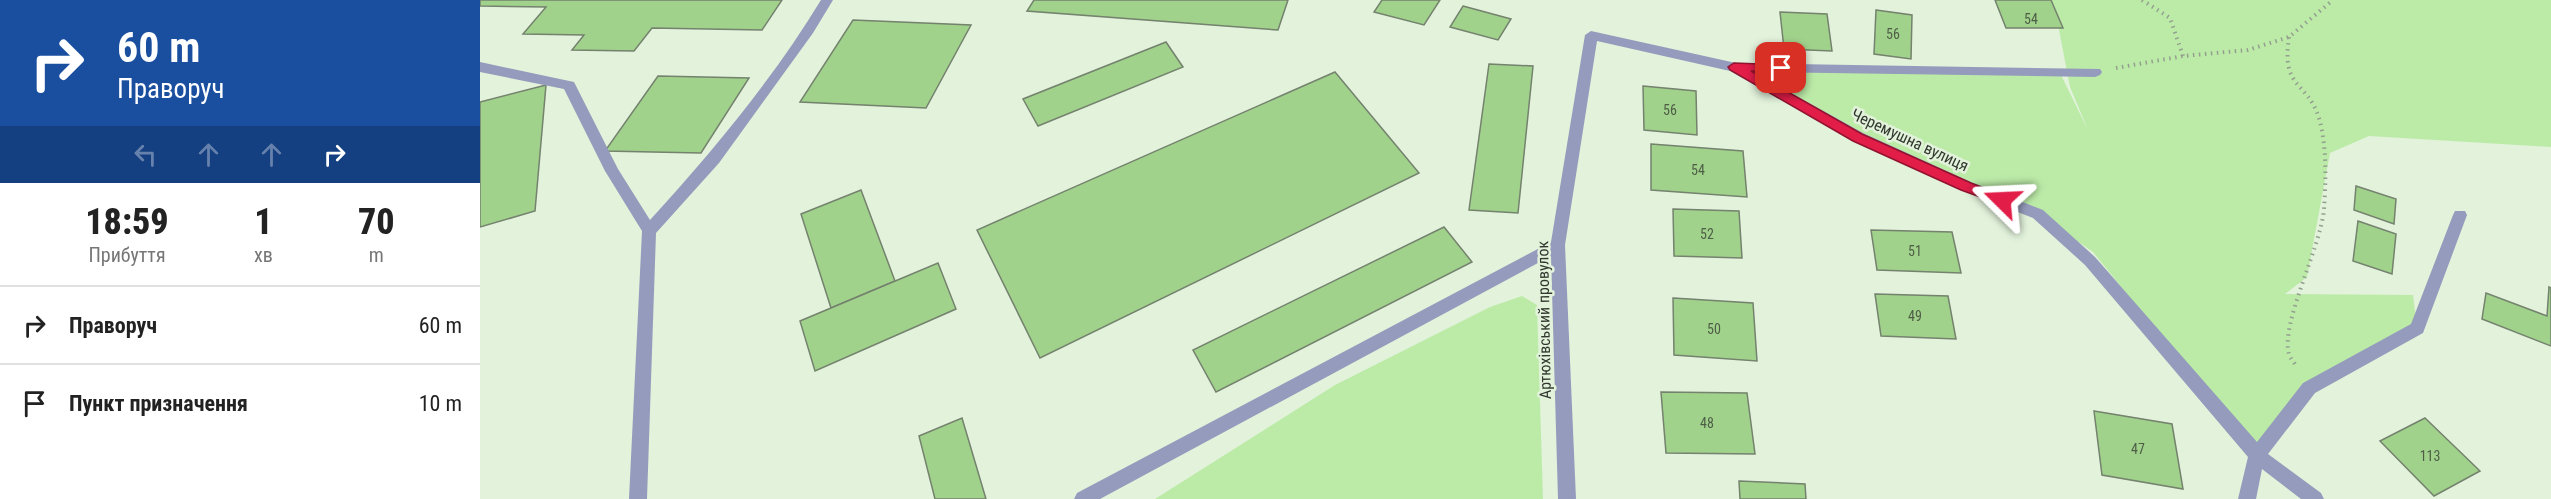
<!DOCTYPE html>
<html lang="uk">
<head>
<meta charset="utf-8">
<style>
	:root { --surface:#fff; --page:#f6f6f6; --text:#222; --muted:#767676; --line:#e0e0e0 }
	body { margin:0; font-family:"Roboto Condensed",sans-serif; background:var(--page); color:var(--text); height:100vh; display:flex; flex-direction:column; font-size:22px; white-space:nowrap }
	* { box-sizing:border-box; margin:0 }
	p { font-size:20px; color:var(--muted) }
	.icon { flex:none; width:33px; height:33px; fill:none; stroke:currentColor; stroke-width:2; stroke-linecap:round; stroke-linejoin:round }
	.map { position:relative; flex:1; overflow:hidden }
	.sheet { display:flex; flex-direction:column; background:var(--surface); width:480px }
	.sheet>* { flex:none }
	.top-card { background:#1a4fa0; color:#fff; overflow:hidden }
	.pin { position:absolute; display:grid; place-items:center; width:51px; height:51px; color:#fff; margin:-26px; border-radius:12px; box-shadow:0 3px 9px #0006 }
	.me { position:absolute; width:66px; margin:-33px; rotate:291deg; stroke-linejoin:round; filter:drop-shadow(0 0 4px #0008) }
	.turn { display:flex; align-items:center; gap:21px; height:126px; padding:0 18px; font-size:27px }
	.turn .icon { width:78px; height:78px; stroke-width:2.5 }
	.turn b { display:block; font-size:42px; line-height:51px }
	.lanes { display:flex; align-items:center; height:57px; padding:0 18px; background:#0003; justify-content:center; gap:30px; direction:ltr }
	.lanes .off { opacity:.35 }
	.eta { display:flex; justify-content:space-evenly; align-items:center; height:102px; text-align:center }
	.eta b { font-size:36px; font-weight:800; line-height:42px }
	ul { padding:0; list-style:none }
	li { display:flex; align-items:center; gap:18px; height:78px; padding:0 18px; border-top:2px solid var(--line) }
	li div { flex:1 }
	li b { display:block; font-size:22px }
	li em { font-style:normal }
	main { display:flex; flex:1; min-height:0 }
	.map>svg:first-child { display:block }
</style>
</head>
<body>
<main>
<section class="sheet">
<div class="top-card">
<div class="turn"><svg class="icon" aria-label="right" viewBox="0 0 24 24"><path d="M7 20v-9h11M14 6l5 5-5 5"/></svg><div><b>60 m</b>Праворуч</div></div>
<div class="lanes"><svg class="icon off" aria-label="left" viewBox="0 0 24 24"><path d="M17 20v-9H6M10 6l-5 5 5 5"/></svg><svg class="icon off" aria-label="ahead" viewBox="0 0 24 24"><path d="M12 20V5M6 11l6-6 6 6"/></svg><svg class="icon off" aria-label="ahead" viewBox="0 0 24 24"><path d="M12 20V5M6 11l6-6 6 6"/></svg><svg class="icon" aria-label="right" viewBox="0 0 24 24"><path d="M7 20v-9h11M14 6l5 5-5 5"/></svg></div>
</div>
<div class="eta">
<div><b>18:59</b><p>Прибуття</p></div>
<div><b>1</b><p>хв</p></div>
<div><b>70</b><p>m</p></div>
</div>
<ul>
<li><svg class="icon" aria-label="right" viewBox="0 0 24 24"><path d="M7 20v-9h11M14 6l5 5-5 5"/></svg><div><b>Праворуч</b></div><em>60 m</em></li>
<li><svg class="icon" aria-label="arrive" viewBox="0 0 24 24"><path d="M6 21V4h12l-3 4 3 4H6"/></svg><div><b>Пункт призначення</b></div><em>10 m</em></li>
</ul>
</section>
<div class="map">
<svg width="2071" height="499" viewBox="0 0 2071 499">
	<rect width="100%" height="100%" fill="#e2f2db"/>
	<g fill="#bceba8">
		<polygon points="1571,0 2071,0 2071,147 1889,136 1850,153 1827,277 1805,294 1933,295 1937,328 1829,388 1777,455 1613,252 1558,214 1486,186 1254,67 1579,71 1608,130 1590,87 1575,9"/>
		<polygon points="1042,296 1057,305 1063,499 675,499 855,385 1010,307"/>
	</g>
	<g fill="#a1d28c" stroke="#74826e" stroke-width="1.5">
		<polygon points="0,0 302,0 282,30 172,28 154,51 92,50 104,35 43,34 66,7 0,6"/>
		<polygon points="554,0 808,0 798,30 547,11"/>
		<polygon points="902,0 960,0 944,25 894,12"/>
		<polygon points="1515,0 1571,0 1583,28 1526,28"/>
		<polygon points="983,6 1031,19 1018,40 970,27"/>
		<polygon points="1396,10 1432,15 1431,59 1394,54"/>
		<polygon points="1300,12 1347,14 1352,51 1304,49"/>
		<polygon points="373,20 491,25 446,108 320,102"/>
		<polygon points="686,42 703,67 558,126 543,99"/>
		<polygon points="1009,64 1053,66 1038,213 989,210"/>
		<polygon points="855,72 939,173 560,358 497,230"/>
		<polygon points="178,76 269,78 221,153 125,151"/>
		<polygon points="66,85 55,211 0,227 0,102"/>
		<polygon points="1163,86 1216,91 1217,135 1164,130"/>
		<polygon points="1171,144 1263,151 1267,197 1171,190"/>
		<polygon points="1876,186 1916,199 1914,224 1874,210"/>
		<polygon points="381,190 415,281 351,308 321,214"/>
		<polygon points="1193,209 1259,211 1262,258 1194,256"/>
		<polygon points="1878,221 1916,234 1912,274 1873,261"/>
		<polygon points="964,227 992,262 736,392 713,350"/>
		<polygon points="1391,230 1472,232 1481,273 1397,270"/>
		<polygon points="458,263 476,309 335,371 320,321"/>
		<polygon points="2069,287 2071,288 2071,346 2002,319 2006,293 2067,316"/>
		<polygon points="1395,294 1468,296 1476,339 1401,336"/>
		<polygon points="1193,298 1273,303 1277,361 1194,355"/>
		<polygon points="1181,392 1267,393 1275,454 1186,453"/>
		<polygon points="1614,411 1692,424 1703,489 1622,475"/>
		<polygon points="482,418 506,499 455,499 439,436"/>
		<polygon points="1945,418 2000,471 1954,496 1900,441"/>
		<polygon points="1259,481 1325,484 1326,499 1260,499"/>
	</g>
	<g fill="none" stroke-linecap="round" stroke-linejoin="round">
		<g stroke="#94a08f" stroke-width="4" stroke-dasharray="1.5 4.5" stroke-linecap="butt">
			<polyline points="1662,0 1690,18 1703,56"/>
			<path d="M1809,37C1801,90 1827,80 1839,118C1847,146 1846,180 1844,209C1841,247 1800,324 1809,354C1810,358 1814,362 1816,366"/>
			<polyline points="1636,68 1703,56 1768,50 1809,37 1853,0"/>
		</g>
		<g fill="#959bbc" fill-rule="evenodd">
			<path d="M341,0H353L333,33L239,163L176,233L167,499H149L162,231L125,171L84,89L0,72V62L94,82L138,169L170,220C232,152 293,79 341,0Z"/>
			<polygon points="1111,31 1256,63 1620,69 1622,72 1620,75 1615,77 1273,72 1383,133 1491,182 1563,210 1615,257 1777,442 1823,383 1931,324 1973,215 1975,211 1985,211 1987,215 1943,333 1835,393 1788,454 1841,493 1844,499 1821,499 1782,469 1776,499 1758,499 1768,457 1605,265 1553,218 1481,190 1373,141 1250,71 1117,41 1085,245 1096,499 1078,499 1071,256 620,499 594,499 597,493 1071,242 1105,35"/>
		</g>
	</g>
	<polygon fill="#e11d48" stroke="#92132f" stroke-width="1.5" points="1254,63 1305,65 1307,68 1301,72 1271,71 1382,134 1491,183 1527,197 1528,200 1522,205 1481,190 1373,141 1250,70 1248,67"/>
	<g text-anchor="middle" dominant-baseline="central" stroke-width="5" stroke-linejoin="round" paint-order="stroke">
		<g font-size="14" fill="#4e5e46">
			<text x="1551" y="19">54</text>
			<text x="1413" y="34">56</text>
			<text x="1190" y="110">56</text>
			<text x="1218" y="170">54</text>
			<text x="1227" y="234">52</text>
			<text x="1435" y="251">51</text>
			<text x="1435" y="316">49</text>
			<text x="1234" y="329">50</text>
			<text x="1227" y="423">48</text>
			<text x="1658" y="449">47</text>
			<text x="1950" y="456">113</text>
		</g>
		<g font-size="16" fill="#32382f" stroke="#e2f2db">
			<text transform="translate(1430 140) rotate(25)">Черемушна вулиця</text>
			<text transform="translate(1064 320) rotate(-91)">Артюхівський провулок</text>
		</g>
	</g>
</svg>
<div class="pin" style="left:1301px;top:68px;background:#d93025"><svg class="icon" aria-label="arrive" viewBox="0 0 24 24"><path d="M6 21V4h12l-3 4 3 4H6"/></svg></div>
<svg class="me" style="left:1522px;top:200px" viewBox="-20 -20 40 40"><path d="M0-17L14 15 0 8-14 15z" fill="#e11d48" stroke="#fff" stroke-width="4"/></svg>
</div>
</main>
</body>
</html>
